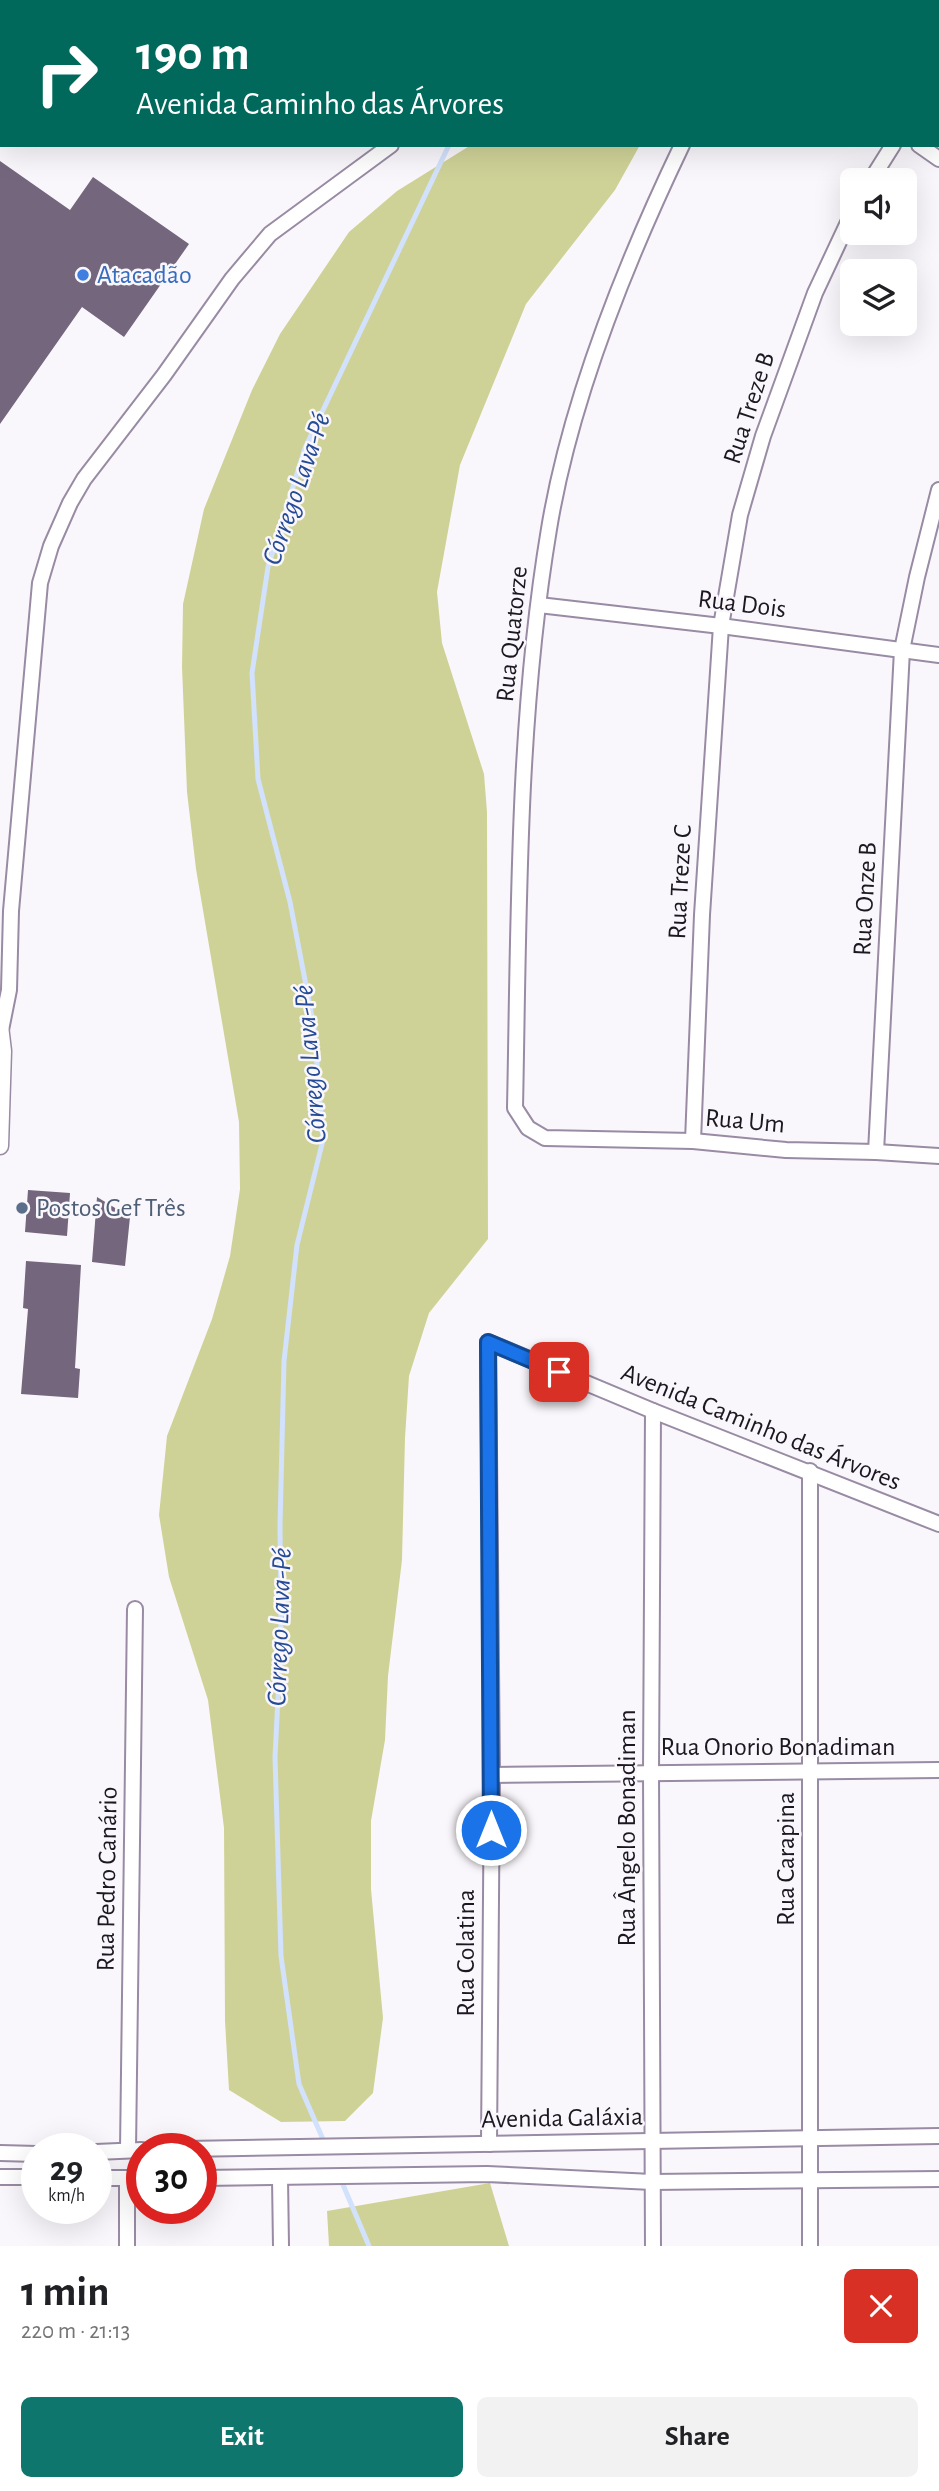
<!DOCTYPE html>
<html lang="en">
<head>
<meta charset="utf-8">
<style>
	:root { --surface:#fff; --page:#f2f2f2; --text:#202124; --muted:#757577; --accent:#0f766e }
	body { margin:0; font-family:"Alegreya Sans",sans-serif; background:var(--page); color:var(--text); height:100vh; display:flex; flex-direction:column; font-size:26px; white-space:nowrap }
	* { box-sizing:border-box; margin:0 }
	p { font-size:23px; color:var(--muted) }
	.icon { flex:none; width:38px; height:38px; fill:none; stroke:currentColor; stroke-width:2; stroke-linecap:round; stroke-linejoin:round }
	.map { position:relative; height:2246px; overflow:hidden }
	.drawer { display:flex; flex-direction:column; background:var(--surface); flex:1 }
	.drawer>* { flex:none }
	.banner { position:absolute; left:0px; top:0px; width:940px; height:147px; box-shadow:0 7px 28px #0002; background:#00695c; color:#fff; overflow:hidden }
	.tools { position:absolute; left:840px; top:168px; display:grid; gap:14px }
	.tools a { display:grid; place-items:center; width:77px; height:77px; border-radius:10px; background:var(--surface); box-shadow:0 7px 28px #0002; font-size:35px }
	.speed { position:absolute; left:21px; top:2133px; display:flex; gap:14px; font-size:35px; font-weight:700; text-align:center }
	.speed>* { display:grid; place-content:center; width:91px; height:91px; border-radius:50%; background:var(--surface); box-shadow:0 7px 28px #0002; line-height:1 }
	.speed small { font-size:18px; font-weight:400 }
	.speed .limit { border:10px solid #d22; background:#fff; color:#111 }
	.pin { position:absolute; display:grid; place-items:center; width:60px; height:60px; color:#fff; margin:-30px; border-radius:14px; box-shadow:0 4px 10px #0006 }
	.me { position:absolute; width:77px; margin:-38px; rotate:0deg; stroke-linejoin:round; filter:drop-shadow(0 0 5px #0008) }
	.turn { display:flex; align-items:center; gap:24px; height:147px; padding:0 21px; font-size:32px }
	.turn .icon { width:91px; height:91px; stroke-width:2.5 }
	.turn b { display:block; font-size:49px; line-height:60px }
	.round { display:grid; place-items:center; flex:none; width:74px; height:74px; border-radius:10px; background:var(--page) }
	.headline { display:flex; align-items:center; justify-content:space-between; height:119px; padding:0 21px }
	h1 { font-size:42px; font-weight:600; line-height:52px }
	.primary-button { display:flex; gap:14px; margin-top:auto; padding:14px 21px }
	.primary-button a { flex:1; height:80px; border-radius:10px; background:var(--accent); color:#fff; font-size:28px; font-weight:600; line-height:80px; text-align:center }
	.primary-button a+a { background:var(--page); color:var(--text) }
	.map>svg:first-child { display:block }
</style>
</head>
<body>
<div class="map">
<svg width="939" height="2246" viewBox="0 0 939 2246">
	<rect width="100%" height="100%" fill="#faf7fc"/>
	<g fill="#cfd297">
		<polygon points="471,145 640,145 615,190 526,304 460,465 437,592 442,643 484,774 487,812 488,1239 429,1313 409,1376 405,1438 402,1560 388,1676 385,1740 371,1821 371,1889 383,2018 373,2093 345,2121 281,2122 229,2090 225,2021 224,1828 208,1700 169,1577 159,1515 167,1436 212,1319 230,1256 240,1189 239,1122 196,869 187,792 182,667 183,604 204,509 252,390 280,334 349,232 397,191"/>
		<polygon points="490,2183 509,2246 329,2246 327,2211"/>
	</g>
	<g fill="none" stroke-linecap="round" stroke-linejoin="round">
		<g stroke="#d2e1fc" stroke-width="5">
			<polyline points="520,2 521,0"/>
			<polyline points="325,2144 299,2084 281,1956 275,1757 281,1638 280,1525 284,1361 297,1245 323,1140 314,1027 290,902 258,779 252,673 268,567 305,448 449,145"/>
			<polyline points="341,2180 369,2246"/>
		</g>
	</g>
	<g fill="#73667d">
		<polygon points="0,161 70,210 93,177 189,244 124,337 82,307 0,424"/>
		<polygon points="28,1190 70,1193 67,1236 25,1232"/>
		<polygon points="97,1197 130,1217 125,1266 92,1262"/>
		<polygon points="26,1261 81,1265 75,1368 80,1369 78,1398 21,1394 28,1309 23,1308"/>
	</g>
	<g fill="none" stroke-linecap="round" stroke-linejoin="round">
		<defs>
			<g id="minor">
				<polyline points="938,84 939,83"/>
				<polyline points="938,114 939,115"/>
				<path d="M682,145C626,262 570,401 549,529C517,720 519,915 515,1108L528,1128L545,1138L693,1141L786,1150L876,1152L939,1156"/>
				<polyline points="919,145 939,159"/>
				<polyline points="871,180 893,145"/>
				<polyline points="539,605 721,626 939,655"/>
				<polyline points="1,1030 9,990 11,911 40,583 51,546 70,503 84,479 164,375 232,279 270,234 391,145"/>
				<polyline points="693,1141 702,915 721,626 740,515 763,436 815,293 852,214"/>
				<polyline points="876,1152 902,650 917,577 939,490"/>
				<polyline points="810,1471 810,2246"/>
				<polyline points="492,1775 939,1770"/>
				<polyline points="489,2144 492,1775 488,1342 653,1411 939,1524"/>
				<polyline points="186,2149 939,2136"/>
				<polyline points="128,2150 135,1609"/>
				<polyline points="96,2152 142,2150"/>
				<polyline points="0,2153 37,2154"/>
				<polyline points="0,2177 37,2177"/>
				<polyline points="96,2178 142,2178"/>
				<polyline points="127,2178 127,2246"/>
				<polyline points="201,2178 487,2174 652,2182 939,2179"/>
				<polyline points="280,2178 281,2246"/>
				<polyline points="653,2246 651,1772 653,1411"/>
			</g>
			<polyline id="tertiary" points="0,1026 3,1051 0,1146"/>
		</defs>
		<use href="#minor" stroke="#988ba3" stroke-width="18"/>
		<use href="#tertiary" stroke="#988ba3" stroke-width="19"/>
		<use href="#minor" stroke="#fff" stroke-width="14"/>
		<use href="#tertiary" stroke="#fff" stroke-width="16"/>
	</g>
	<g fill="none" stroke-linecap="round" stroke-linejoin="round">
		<defs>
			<polyline id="route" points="491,1830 488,1342 559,1372"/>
		</defs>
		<use href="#route" stroke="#114b97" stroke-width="18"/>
		<use href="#route" stroke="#1a73e8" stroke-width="12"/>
	</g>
	<circle fill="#3f7fe0" stroke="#faf7fc" stroke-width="2.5" cx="83" cy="275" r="7"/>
	<circle fill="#5c6f8a" stroke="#faf7fc" stroke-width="2.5" cx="22" cy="1208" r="7"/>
	<g text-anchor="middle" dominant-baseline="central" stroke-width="5" stroke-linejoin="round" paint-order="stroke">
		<g font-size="26" fill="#366cbe" stroke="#faf7fc" text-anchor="start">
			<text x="97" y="275">Atacadão</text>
		</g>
		<g font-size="26" fill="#1c1720" stroke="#faf7fc">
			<text transform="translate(749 408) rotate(-72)">Rua Treze B</text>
			<text transform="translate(742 604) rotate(7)">Rua Dois</text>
			<text transform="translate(512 634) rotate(-84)">Rua Quatorze</text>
			<text transform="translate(680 882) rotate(-87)">Rua Treze C</text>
			<text transform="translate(865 899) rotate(-87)">Rua Onze B</text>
			<text transform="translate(745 1121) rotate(5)">Rua Um</text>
			<text transform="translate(761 1427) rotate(22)">Avenida Caminho das Árvores</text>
			<text x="778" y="1747">Rua Onorio Bonadiman</text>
			<text transform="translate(627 1828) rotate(-90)">Rua Ângelo Bonadiman</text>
			<text transform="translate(786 1859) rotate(-90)">Rua Carapina</text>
			<text transform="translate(107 1879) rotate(-89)">Rua Pedro Canário</text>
			<text transform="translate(466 1953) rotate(-90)">Rua Colatina</text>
			<text transform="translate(562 2118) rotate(-1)">Avenida Galáxia</text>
		</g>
		<g font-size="26" fill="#4e5e75" stroke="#faf7fc" text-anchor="start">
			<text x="36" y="1208">Postos Gef Três</text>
		</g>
		<g font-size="28" font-style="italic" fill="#254b96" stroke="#faf7fc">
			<text transform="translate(297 489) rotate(-71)">Córrego Lava-Pé</text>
			<text transform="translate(311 1064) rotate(-95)">Córrego Lava-Pé</text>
			<text transform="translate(280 1627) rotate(-88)">Córrego Lava-Pé</text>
		</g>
	</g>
</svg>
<div class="tools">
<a><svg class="icon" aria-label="sound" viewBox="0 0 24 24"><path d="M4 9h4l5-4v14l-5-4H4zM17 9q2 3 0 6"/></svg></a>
<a><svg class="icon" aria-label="layers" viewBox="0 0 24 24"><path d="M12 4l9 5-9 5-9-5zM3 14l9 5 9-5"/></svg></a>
</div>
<div class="speed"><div>29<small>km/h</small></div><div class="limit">30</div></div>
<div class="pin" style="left:559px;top:1372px;background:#d93025"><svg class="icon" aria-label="arrive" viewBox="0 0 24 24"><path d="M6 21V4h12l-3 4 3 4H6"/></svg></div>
<svg class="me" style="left:491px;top:1830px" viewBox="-20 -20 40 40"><circle r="17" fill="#1a73e8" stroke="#fff" stroke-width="3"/><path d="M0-11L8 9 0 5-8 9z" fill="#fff"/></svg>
<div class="banner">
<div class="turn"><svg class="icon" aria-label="right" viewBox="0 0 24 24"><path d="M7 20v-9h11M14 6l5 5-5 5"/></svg><div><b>190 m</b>Avenida Caminho das Árvores</div></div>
</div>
</div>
<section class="drawer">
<div class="headline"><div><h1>1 min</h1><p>220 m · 21:13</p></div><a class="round" style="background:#d93025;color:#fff"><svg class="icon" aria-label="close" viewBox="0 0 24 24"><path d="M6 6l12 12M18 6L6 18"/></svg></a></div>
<div class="primary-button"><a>Exit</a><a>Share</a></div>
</section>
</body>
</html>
